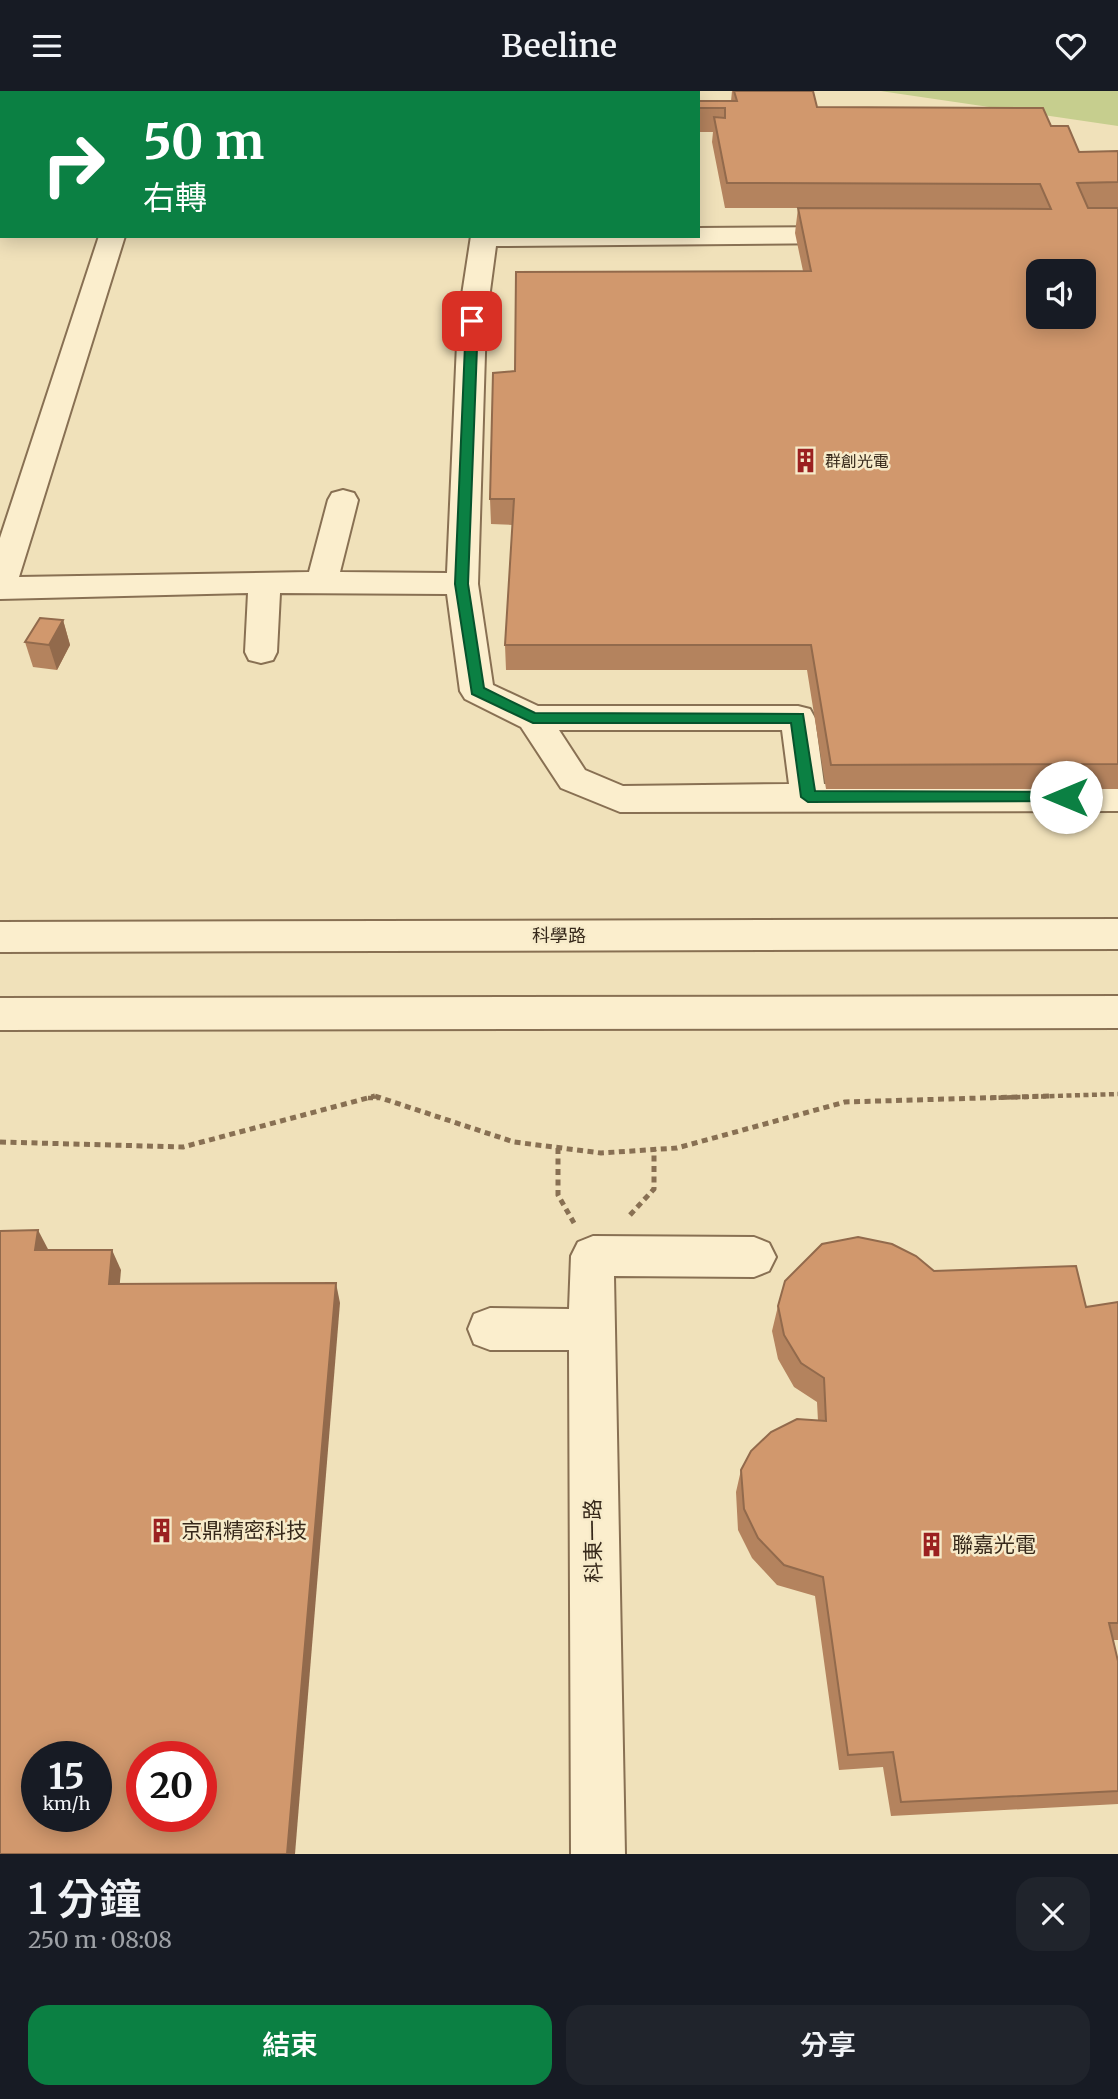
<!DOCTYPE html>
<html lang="zh-TW">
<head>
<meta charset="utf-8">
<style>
	:root { --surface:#171b24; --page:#20242c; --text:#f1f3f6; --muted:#9ea1a6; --accent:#0b8043 }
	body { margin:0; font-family:Merriweather,"Noto Sans TC",serif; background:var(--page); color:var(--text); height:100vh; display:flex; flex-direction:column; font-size:26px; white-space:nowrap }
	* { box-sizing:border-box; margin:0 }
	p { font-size:23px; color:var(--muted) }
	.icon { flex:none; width:38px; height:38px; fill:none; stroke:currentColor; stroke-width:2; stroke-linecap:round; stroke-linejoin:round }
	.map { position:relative; height:1763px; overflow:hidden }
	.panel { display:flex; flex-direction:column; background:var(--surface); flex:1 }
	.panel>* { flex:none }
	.guide { position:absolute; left:0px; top:0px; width:700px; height:147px; box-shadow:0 4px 18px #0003; background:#0b8043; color:#fff; overflow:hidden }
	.tools { position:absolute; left:1026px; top:168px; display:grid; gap:14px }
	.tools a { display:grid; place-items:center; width:70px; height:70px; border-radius:14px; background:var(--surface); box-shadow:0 4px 18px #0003; font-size:35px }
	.speed { position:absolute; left:21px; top:1650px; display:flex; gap:14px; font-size:35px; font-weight:700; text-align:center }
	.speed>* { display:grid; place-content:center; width:91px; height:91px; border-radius:50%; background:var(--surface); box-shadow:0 4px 18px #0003; line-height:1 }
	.speed small { font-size:18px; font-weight:400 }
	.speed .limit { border:10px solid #d22; background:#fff; color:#111 }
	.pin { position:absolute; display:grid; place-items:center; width:60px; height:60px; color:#fff; margin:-30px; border-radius:14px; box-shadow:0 4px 10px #0006 }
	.me { position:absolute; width:77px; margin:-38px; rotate:270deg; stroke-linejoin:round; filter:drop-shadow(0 0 5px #0008) }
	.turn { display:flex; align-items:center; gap:24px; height:147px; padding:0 28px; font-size:32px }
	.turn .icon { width:91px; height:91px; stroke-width:2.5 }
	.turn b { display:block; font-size:49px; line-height:60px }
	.round { display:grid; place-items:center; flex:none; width:74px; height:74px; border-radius:21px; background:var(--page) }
	.overview { display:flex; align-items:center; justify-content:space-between; height:119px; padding:0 28px }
	h1 { font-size:42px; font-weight:600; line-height:52px }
	.primary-button { display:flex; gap:14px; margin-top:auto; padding:14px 28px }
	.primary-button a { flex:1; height:80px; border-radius:21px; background:var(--accent); color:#fff; font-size:28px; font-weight:600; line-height:80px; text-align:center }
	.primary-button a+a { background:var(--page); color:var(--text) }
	header { display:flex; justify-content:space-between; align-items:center; height:91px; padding:0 28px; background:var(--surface); font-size:32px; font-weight:600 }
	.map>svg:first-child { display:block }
</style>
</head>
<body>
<header><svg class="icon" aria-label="menu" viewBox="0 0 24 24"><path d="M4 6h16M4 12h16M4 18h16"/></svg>Beeline<svg class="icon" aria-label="heart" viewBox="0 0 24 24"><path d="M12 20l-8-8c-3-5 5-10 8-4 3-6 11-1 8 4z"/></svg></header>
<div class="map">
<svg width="1118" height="1763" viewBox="0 0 1118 1763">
	<rect width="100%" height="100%" fill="#f0e1ba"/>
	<polygon fill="#c6ce8e" points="881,0 1118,0 1118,35 887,1"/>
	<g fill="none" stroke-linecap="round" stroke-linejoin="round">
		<defs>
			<g id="minor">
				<polygon points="143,0 167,0 142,2"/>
				<path d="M847,136L856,139L860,144L856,149L847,152L496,155L486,230L478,493L493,594L538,615H798L810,618L815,627L824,693L1118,694V720L620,721L561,697L521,636L465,608L460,600L447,503L280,502L277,561L273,569L261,572L249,569L245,561L248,502L0,508V447L99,145H125L19,486L309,481L328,409L332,402L343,399L354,402L358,409L340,481L447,482L458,230L471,145H698V137ZM559,639H782L789,693L623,695L585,679Z"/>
				<polygon points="1118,828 1118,858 0,861 0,831"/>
				<polygon points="1118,905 1118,937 0,939 0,907"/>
				<polygon points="593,1145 754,1146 769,1152 776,1166 769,1180 754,1186 614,1185 625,1763 571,1763 569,1259 490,1259 474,1253 468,1238 474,1223 490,1217 569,1218 571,1165 578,1151"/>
			</g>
		</defs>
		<use href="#minor" stroke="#887053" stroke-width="4"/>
		<g stroke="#887053" stroke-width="4.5" stroke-dasharray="5 3.5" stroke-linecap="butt">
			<polyline points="368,1007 380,1007"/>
			<polyline points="990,1007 1118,1003"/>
		</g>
		<g stroke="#887053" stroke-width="5" stroke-dasharray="6 4.5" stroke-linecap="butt">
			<polyline points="375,1005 514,1051 601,1062 677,1057 845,1011 1050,1005"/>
			<polyline points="0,1051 183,1056 375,1005"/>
			<polyline points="558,1057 558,1104 574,1132"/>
			<polyline points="630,1124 654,1098 654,1059"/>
		</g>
		<use href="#minor" fill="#fbeecd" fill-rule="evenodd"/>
	</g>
	<g fill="#b4835e">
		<polygon points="732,0 813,0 817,16 1051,35 1079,61 1118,60 1118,116 1087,117 1118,117 1118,698 826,698 807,579 506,579 505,554 513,434 491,433 490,408 515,280 803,180 795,142 798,117 725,117 712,51 713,41 698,41 698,10 731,10"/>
		<polygon points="63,529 70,554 57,579 33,576 25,551"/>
		<polygon points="934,1180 1086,1216 1118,1211 1118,1549 1113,1549 1118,1570 1118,1713 891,1725 883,1676 839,1679 815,1505 777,1494 752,1467 738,1439 736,1401 741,1379 818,1330 817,1311 794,1296 778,1268 772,1240 778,1215"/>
	</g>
	<g fill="#926a4c">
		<polygon points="1,17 2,62 0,68 0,21"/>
		<polygon points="63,529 70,554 57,579 49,554"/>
		<polygon points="38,1139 49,1160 35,1159"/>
		<polygon points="112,1159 121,1179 118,1213 109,1193"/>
		<polygon points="336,1192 340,1212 295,1763 287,1763"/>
	</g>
	<g fill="#d1986d" stroke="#926a4c" stroke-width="2" fill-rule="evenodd">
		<rect x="167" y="0" width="295" height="2"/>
		<rect x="494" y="0" width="190" height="2"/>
		<path d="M734,0H813L817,16L1043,17L1051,35H1068L1079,61L1118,60V91L1077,92L1088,117H1118V673L831,674L811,554H505L514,408H490L493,282L515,280L516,181L811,180L798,117L1051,118L1040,93L727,92L714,26L725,27V17H698V10H737ZM1038,180H1083V226H1038Z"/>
		<polygon points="40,527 63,529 49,554 25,551"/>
		<path d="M38,1139L35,1159H112L109,1193L336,1192L287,1763H0V1140ZM37,1666H96V1726H37ZM142,1666H201V1726H142Z"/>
		<polygon points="858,1146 892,1153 916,1165 934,1180 1076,1175 1086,1216 1118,1211 1118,1532 1109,1532 1118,1570 1118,1700 901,1711 893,1661 848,1664 823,1486 784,1474 758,1447 744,1418 741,1379 751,1360 771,1341 797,1328 826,1330 824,1287 801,1272 784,1244 778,1215 785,1190 822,1153"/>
	</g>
	<polygon fill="#0b8043" stroke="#07532c" stroke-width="2" points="472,227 478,230 468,493 484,597 535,622 803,623 815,700 1066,701 1072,703 1074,706 1072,710 808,711 801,706 791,632 533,632 472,603 455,493 466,230"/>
	<defs>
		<symbol id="building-bare" viewBox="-9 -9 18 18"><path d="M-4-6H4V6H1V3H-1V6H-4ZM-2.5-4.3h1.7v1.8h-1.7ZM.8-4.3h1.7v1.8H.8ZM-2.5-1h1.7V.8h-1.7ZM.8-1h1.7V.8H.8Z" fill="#9b2120" stroke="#f7ebca" stroke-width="2.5" paint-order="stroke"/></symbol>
	</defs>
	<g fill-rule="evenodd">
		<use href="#building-bare" x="788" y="352" width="35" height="35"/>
		<use href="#building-bare" x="144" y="1422" width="35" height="35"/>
		<use href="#building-bare" x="914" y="1436" width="35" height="35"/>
	</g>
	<g text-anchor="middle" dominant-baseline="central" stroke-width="5" stroke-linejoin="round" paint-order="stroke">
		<g font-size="16" fill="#36281a" stroke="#f7ebca" text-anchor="start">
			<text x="825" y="370">群創光電</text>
		</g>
		<g font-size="18" fill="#36281a" stroke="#f7ebca">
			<text x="559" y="844">科學路</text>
		</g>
		<g font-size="21" fill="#36281a" stroke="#f7ebca" text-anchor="start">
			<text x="181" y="1439">京鼎精密科技</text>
			<text x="952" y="1453">聯嘉光電</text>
		</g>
		<g font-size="21" fill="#36281a" stroke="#f7ebca">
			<text transform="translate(593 1450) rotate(-91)">科東一路</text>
		</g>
	</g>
</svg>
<div class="tools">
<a><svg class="icon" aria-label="sound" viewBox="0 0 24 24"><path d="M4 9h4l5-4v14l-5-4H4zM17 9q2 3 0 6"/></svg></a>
</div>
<div class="speed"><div>15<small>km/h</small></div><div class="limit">20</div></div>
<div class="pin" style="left:472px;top:230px;background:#d93025"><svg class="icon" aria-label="arrive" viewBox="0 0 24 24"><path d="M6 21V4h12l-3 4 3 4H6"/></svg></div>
<svg class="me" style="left:1066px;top:706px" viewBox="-20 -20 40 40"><circle r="19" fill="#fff"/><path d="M0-13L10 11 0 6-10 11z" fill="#0b8043"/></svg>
<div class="guide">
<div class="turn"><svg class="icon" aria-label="right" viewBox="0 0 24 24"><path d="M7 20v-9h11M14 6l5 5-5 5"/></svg><div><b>50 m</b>右轉</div></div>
</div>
</div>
<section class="panel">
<div class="overview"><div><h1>1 分鐘</h1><p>250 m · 08:08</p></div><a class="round"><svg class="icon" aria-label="close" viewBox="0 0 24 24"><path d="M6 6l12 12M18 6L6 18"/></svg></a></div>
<div class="primary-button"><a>結束</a><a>分享</a></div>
</section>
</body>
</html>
